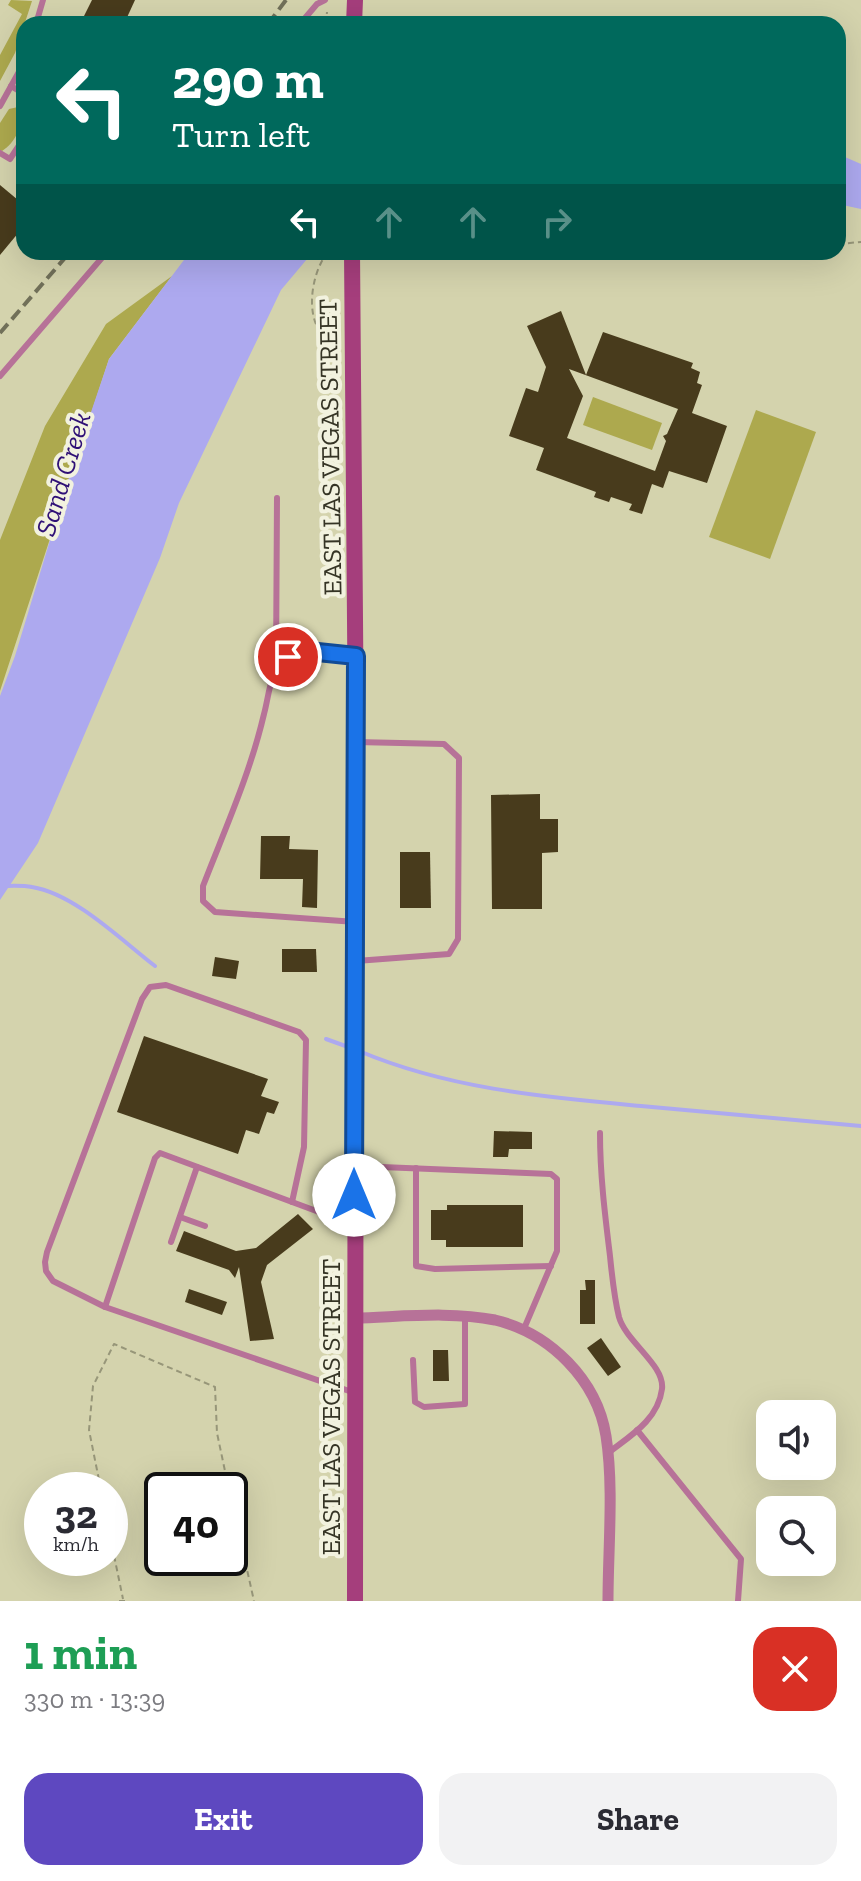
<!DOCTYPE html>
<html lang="en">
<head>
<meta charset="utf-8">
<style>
	:root { --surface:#fff; --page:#f2f2f3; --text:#2b2b33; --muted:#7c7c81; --accent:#5e48c0 }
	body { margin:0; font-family:"Zilla Slab",serif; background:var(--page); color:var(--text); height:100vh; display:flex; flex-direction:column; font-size:30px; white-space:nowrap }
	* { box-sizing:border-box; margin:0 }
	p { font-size:26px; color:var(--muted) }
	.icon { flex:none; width:44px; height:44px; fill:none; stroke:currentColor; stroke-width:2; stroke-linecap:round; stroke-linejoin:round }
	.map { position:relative; height:1601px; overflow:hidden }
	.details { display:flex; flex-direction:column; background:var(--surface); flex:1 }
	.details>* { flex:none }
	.banner { position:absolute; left:16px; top:16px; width:830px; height:244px; border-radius:24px; box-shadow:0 8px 32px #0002; background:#00695c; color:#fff; overflow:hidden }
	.tools { position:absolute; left:756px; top:1400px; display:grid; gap:16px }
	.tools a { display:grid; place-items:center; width:80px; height:80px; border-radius:16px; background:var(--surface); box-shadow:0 8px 32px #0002; font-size:40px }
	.speed { position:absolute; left:24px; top:1472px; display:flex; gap:16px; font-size:40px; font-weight:700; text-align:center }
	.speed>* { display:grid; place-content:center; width:104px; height:104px; border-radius:50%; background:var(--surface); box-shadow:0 8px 32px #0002; line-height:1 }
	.speed small { font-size:20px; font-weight:400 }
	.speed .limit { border:4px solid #111; border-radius:12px; background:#fff; color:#111 }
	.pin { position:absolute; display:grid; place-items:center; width:68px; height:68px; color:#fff; margin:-34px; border:4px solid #fff; border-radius:50%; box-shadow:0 2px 8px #0007 }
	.me { position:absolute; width:88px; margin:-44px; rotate:0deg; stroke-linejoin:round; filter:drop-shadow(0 0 6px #0008) }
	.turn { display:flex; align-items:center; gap:28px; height:168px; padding:0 24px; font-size:36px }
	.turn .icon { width:104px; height:104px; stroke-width:2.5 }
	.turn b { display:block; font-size:56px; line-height:68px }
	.lanes { display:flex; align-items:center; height:76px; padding:0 24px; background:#0003; justify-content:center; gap:40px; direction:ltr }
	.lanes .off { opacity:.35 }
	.round { display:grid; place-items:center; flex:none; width:84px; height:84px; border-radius:24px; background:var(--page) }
	.head { display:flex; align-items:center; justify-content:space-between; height:136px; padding:0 24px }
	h1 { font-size:48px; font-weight:800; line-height:60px; color:#1e9e55 }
	.action { display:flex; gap:16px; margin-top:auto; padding:16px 24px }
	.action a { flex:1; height:92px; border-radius:24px; background:var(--accent); color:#fff; font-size:32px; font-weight:800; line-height:92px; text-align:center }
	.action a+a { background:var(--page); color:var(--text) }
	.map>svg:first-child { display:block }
</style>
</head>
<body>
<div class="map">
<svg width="861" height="1601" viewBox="0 0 861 1601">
	<rect width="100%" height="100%" fill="#d4d3ad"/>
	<g fill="#ada94e">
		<polygon points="11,0 32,1 15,53 0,81 0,55 22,14 8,5"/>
		<path d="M18,107L24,108C24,124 15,143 2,151L0,150V123L9,109Z"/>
		<polygon points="172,276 109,359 0,691 0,540 45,426 106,324"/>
		<polygon points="593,397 662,423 652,450 583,425"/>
		<polygon points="756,410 816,432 770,559 709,537"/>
	</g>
	<g fill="#ada9ef">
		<polygon points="838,154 861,164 861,209 838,204"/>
		<polygon points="190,252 313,252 281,290 179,503 160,558 38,843 0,900 0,696 15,656 70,474 109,359"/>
	</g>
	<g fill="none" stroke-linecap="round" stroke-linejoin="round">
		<g stroke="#ada9ef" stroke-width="4">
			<path d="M0,886C10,886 22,885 32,887C75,894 121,940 155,966"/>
			<polyline points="326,1039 351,1048"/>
			<path d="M359,1051C449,1089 545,1097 641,1106C714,1113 788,1119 861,1126"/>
		</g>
	</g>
	<g fill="#483b1c" fill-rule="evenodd">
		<polygon points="92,0 135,0 124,24 80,24"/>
		<polygon points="0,185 24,205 24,226 0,255"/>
		<path d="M561,311L586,375L603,332L693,363L691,368L700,372L697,383L702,385L692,413L727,426L707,483L669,471L663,488L652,484L642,514L629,510L632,504L611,497L609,502L594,497L596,492L536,470L544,448L509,436L526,388L538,392L546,367L527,326ZM569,369L678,409L667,434L663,436L666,441L655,471L567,438L583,396Z"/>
		<polygon points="540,794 540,819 558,819 558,852 542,853 542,909 492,909 491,795"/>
		<polygon points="261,836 290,836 289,849 318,850 317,908 302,907 303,879 260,879"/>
		<polygon points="400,852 430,852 431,908 400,908"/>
		<polygon points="282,949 316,949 317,972 282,972"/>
		<polygon points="215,957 239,961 236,979 212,976"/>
		<polygon points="144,1036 268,1079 261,1096 279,1102 274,1114 267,1112 259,1134 246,1130 238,1154 117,1112"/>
		<polygon points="494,1131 532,1132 532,1149 509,1149 508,1157 493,1157"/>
		<polygon points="447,1205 523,1205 523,1247 446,1247 446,1240 431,1240 431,1210 447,1210"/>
		<polygon points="298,1214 313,1229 267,1265 261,1282 274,1339 250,1341 239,1267 235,1278 229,1270 176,1251 184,1231 236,1251 256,1248"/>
		<polygon points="585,1280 595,1280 595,1324 580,1324 580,1290 586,1290"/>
		<polygon points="189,1289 227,1302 222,1315 185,1302"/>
		<polygon points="601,1338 621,1367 608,1376 587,1348"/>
		<polygon points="433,1350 448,1350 449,1381 433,1381"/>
	</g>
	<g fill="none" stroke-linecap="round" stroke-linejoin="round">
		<g stroke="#979679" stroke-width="2" stroke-dasharray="6 4" stroke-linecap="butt">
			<polyline points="326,24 327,12"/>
			<polyline points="838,244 861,242"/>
			<path d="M328,252C309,274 301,335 338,343"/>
			<polyline points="101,1490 89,1430 93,1386 114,1344 215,1387 217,1433 229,1490"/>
			<polyline points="230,1493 254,1601"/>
			<polyline points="110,1536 123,1599"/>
			<polyline points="119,1601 127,1601"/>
		</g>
		<g stroke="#b77298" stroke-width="6">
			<polyline points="36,24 43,0"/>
			<polyline points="300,24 317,4 325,0"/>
			<polyline points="11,86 24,94"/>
			<polyline points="0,106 20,70 24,56"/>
			<polyline points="0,153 10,159 24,138"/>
			<polyline points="0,376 107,252"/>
			<path d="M352,655C332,653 304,646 286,658C270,669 269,696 264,714C250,774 225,829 203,886V901L215,912L356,922"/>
			<polyline points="276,667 277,498"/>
			<polyline points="356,961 449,954 458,939 459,758 444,744 356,742"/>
			<path d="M600,1133C600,1175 605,1215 610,1256C612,1276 614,1297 619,1317C626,1342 665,1365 662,1389C658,1420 630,1436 608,1453"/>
			<polyline points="357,1166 551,1174 557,1179 557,1251 523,1331"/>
			<polyline points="416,1168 416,1266 435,1269 551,1266"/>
			<polyline points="292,1202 304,1147 306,1040 299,1032 166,985 150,987 142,999 47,1252 45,1262 46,1271 53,1281 105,1307 355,1393"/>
			<polyline points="180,1217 205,1226"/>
			<polyline points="171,1242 197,1167"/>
			<polyline points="105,1307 155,1158 160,1153 354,1225"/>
			<polyline points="413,1360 415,1402 424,1407 465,1404 465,1317"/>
			<polyline points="637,1430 741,1559 738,1601"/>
		</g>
		<path stroke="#b77298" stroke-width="11" d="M355,1318C400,1317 450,1311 495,1320C550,1333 597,1380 606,1436C614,1487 608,1549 608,1601"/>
		<g stroke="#a53e7c" stroke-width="16">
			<polyline points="354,24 355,0"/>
			<polyline points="352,252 356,742 355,1601"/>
		</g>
		<g stroke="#717059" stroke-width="4" stroke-dasharray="12 6" stroke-linecap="butt">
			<polyline points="268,24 286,0"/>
			<polyline points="0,333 70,252"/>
		</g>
	</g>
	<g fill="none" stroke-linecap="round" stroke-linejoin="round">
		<defs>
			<polyline id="route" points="288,657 308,651 356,656 354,1195"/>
		</defs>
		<use href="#route" stroke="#114b97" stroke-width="20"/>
		<use href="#route" stroke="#1a73e8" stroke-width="14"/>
	</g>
	<g text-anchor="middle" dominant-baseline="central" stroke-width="8" stroke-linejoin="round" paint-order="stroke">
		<g font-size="26" fill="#353425" stroke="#f2f2df">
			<text transform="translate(330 447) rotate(-91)">EAST LAS VEGAS STREET</text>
			<text transform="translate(331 1407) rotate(-90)">EAST LAS VEGAS STREET</text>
		</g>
		<g font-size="28" font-style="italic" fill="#2f1076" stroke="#f2f2df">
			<text transform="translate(63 474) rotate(-73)">Sand Creek</text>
		</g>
	</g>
</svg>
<div class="tools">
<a><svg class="icon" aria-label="sound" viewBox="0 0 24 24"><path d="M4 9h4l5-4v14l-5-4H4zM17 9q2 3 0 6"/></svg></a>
<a><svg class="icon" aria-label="search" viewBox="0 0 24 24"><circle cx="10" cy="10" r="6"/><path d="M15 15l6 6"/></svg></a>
</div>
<div class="speed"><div>32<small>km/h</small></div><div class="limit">40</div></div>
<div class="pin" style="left:288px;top:657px;background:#d93025"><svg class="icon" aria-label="arrive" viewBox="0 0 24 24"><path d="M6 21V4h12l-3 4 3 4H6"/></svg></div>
<svg class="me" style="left:354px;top:1195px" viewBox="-20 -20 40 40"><circle r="19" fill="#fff"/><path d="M0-13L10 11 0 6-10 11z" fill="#1a73e8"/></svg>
<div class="banner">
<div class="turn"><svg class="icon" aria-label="left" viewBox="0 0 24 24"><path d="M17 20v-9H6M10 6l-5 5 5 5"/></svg><div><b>290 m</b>Turn left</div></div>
<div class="lanes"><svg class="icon" aria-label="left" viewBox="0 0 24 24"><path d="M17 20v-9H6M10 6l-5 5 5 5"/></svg><svg class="icon off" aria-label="ahead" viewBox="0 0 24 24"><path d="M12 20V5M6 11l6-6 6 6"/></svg><svg class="icon off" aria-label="ahead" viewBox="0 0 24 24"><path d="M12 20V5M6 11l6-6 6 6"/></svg><svg class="icon off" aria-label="right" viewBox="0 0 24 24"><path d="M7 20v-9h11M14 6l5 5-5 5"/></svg></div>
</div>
</div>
<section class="details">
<div class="head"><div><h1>1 min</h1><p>330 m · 13:39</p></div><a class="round" style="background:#d93025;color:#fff"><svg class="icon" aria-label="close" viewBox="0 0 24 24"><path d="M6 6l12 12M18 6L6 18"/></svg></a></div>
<div class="action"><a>Exit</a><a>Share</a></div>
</section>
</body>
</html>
